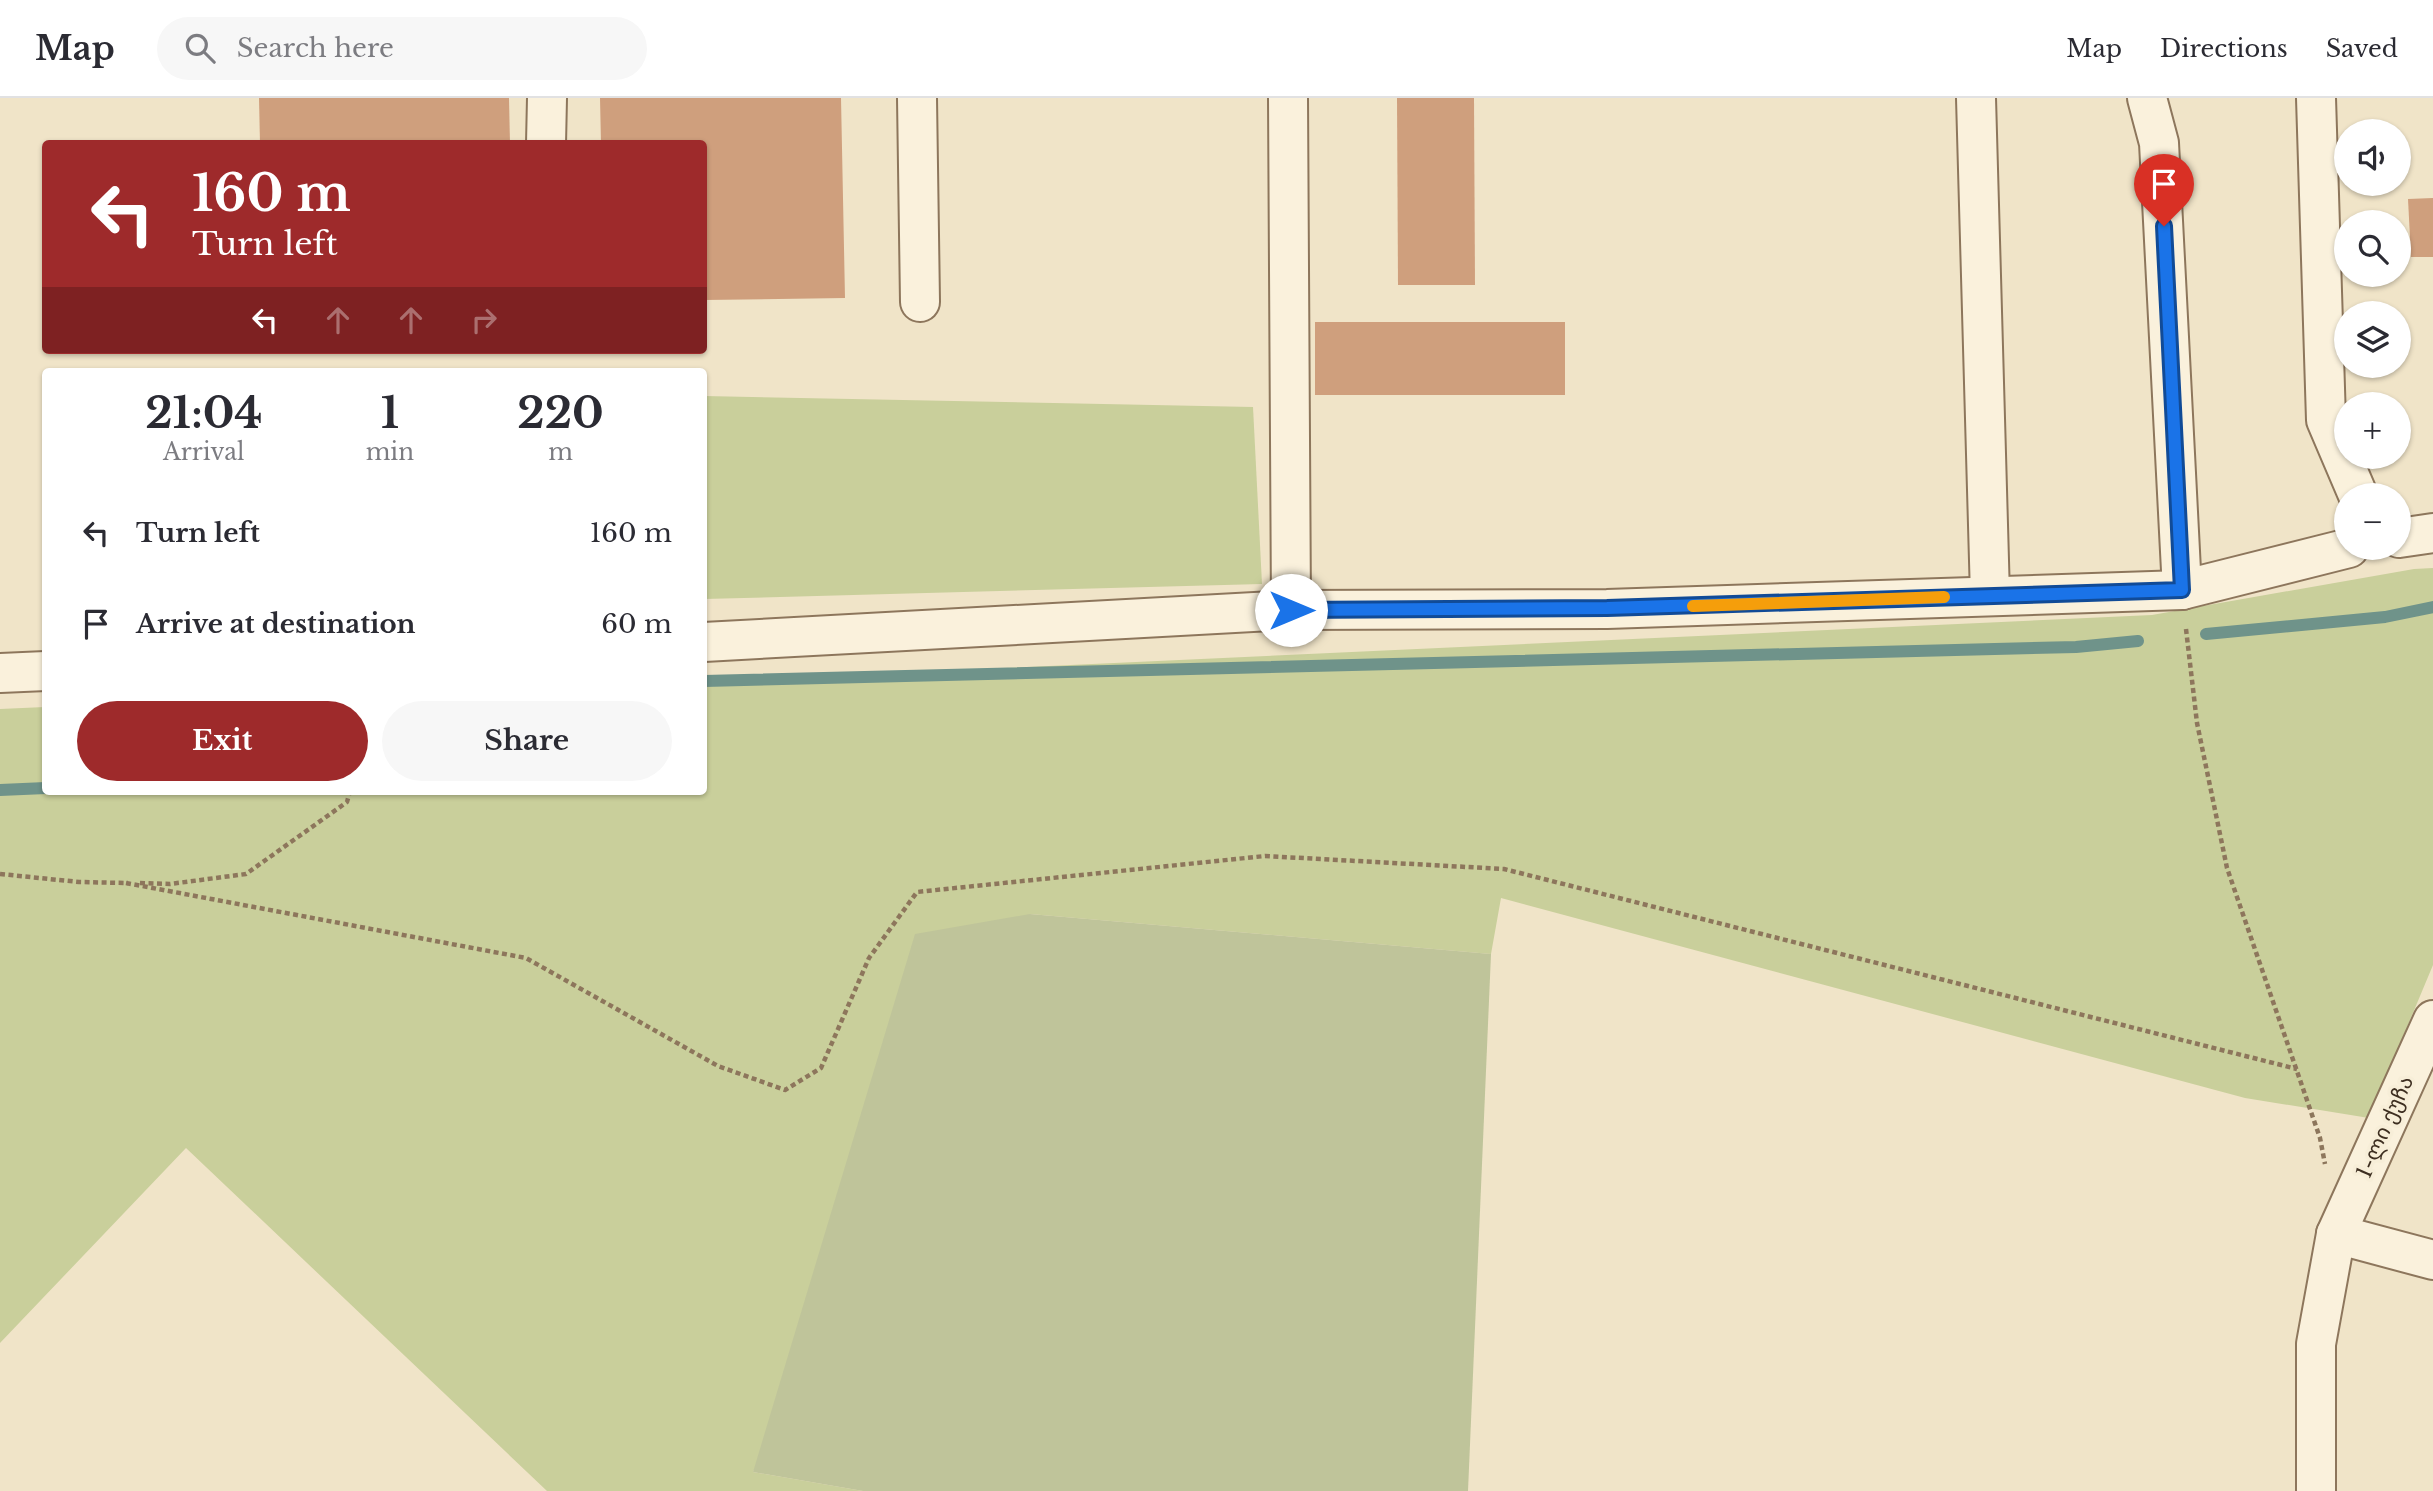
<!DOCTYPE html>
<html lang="en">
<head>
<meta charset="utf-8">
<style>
	:root { --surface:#fff; --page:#f7f7f7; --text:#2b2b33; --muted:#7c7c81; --line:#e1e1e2; --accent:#9e2a2b }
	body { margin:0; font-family:"Libre Baskerville","Noto Sans Georgian",serif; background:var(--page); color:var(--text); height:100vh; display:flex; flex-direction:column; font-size:26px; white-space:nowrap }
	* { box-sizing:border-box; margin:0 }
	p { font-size:23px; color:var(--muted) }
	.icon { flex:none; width:38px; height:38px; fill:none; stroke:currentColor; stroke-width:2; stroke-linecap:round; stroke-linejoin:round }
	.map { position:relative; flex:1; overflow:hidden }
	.drawer { position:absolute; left:42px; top:270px; width:665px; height:427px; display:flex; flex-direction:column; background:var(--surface); border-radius:7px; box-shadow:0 2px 5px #0004 }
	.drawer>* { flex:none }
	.banner { position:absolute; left:42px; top:42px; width:665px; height:214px; border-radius:7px; box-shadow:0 2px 5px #0004; background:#9e2a2b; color:#fff; overflow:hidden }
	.buttons { position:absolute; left:2334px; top:21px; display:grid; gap:14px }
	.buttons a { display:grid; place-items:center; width:77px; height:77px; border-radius:50%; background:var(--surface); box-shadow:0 2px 5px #0004; font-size:35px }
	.pin { position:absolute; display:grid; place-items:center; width:60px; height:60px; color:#fff; margin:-72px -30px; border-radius:50% 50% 50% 0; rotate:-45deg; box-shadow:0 0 7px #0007 }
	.pin .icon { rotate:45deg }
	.me { position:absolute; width:77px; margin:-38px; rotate:90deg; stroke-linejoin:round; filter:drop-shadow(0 0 5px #0008) }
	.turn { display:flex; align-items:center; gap:24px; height:147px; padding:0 35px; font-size:32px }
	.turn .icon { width:91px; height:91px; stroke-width:2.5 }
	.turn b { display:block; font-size:49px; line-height:60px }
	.lanes { display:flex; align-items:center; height:66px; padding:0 35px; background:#0003; justify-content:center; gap:35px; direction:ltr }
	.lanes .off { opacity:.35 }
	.eta { display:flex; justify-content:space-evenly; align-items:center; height:119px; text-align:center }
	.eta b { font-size:42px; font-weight:700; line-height:49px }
	.cta { display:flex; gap:14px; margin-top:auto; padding:14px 35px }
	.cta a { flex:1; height:80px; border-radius:42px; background:var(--accent); color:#fff; font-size:28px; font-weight:700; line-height:80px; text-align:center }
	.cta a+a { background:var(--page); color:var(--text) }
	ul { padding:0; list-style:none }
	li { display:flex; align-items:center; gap:21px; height:91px; padding:0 35px }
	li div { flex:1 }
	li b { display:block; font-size:26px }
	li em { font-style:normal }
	header { display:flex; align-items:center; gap:42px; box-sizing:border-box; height:98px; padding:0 35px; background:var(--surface); border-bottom:2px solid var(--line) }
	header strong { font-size:33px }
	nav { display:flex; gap:38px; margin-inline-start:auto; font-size:24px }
	.search { width:490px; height:63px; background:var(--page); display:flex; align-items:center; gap:18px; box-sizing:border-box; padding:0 24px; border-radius:38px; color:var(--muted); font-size:26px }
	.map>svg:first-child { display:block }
</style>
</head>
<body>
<header>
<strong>Map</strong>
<div class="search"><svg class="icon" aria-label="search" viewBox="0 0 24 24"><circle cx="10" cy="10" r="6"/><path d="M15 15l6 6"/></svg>Search here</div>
<nav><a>Map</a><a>Directions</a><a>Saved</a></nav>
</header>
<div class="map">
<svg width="2433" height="1393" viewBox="0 0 2433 1393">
	<rect width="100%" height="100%" fill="#f0e4c8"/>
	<g fill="#c9cf9b">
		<polygon points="704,298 1253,309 1262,486 704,501"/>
		<polygon points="2433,470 2433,867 2369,1020 2245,1000 1501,800 1491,856 1030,816 753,1374 863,1393 547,1393 186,1050 0,1245 0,611 45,609 46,693 704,693 704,584 2152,517 2414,471"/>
	</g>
	<polygon fill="#bfc49a" points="1030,816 1491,856 1468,1393 863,1393 753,1374 915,836"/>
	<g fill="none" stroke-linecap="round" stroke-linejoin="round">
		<g stroke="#6f938a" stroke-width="12">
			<polyline points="2206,536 2385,519 2433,509"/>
			<polyline points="704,583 2076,549 2138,543"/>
			<polyline points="0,692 46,690"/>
		</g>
	</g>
	<g fill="#cf9f7d">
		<polygon points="259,0 509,0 510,46 260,46"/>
		<polygon points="600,0 841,0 845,200 704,202 704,46 601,46"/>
		<polygon points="1397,0 1474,0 1475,187 1398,187"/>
		<polygon points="2433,100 2433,159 2411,159 2408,101"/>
		<rect x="1315" y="224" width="250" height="73"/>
	</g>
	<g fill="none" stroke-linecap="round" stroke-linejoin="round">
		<defs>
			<g id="minor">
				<polyline points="917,0 920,204"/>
				<polyline points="1288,0 1291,512"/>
				<polyline points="1976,0 1990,498"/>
				<polyline points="2147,0 2159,45 2182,492"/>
				<polyline points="2316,0 2326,322 2358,397"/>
				<polyline points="546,46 547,0"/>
				<polyline points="2399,440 2433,435"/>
				<polyline points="704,544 1291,512 1607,511 2182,492 2349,450"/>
				<polyline points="0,575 46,573"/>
				<polyline points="2336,1136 2433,1162"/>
				<polyline points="2316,1393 2316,1246 2336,1136 2433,922"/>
			</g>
		</defs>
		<use href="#minor" stroke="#8d765c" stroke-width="42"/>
		<g stroke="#8d765c" stroke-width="4.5" stroke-dasharray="5 3.5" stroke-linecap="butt">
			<polyline points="2186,531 2197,625 2227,770 2320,1040 2325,1066"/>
			<polyline points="0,776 79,784 128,785"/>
			<polyline points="126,785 526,860 718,968 785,992 821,970 869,860 917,794 1265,758 1504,771 2297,971"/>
			<polyline points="140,785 170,786 246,776 347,704 350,693"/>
		</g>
		<use href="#minor" stroke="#faf1dc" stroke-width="38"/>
	</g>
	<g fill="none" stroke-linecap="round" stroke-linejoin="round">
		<defs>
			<polyline id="route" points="1291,512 1607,510 2182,492 2164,128"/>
		</defs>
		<use href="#route" stroke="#114b97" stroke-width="18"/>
		<use href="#route" stroke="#1a73e8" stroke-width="12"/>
		<polyline stroke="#f59e0b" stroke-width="12" points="1693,508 1944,499"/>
	</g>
	<g text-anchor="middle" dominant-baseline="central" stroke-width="7" stroke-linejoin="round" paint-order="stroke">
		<g font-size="21" fill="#3d2e20" stroke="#f7eed8">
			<text transform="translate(2385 1029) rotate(-66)">1-ლი ქუჩა</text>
		</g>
	</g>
</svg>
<div class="buttons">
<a><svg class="icon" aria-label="sound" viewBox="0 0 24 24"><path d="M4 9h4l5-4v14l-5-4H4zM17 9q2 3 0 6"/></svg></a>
<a><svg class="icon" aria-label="search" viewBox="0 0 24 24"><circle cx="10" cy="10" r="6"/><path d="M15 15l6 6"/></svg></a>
<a><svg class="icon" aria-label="layers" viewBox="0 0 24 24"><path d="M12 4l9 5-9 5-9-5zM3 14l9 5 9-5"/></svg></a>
<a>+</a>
<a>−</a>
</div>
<div class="pin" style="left:2164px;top:128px;background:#d93025"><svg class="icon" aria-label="arrive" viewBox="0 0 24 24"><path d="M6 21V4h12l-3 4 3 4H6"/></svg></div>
<svg class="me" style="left:1291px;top:512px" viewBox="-20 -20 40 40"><circle r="19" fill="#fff"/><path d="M0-13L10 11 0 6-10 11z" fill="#1a73e8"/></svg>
<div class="banner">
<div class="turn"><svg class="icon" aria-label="left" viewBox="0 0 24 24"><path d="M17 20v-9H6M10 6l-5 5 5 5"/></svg><div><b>160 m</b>Turn left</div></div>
<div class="lanes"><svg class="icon" aria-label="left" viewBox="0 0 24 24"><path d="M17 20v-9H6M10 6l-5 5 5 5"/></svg><svg class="icon off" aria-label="ahead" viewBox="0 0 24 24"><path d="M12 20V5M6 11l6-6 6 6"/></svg><svg class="icon off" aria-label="ahead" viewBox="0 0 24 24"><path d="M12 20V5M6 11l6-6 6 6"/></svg><svg class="icon off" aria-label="right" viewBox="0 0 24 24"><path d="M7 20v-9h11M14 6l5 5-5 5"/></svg></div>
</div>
<section class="drawer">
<div class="eta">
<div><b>21:04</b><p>Arrival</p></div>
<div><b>1</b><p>min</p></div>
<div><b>220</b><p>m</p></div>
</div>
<ul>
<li><svg class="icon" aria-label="left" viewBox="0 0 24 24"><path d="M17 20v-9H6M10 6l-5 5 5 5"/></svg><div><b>Turn left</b></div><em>160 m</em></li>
<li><svg class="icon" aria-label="arrive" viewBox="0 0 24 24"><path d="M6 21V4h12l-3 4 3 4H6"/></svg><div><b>Arrive at destination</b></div><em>60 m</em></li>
</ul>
<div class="cta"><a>Exit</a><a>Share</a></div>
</section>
</div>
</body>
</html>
